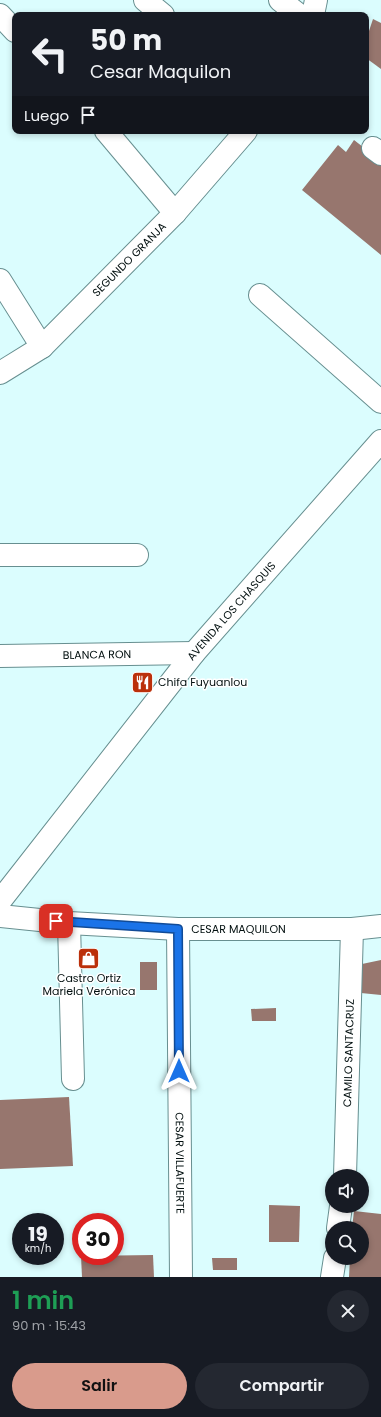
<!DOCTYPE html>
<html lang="es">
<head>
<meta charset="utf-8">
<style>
	:root { --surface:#171b24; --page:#242831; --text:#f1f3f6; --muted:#9ea1a6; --accent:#d99b8c }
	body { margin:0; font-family:Poppins,sans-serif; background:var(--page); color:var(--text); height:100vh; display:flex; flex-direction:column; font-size:15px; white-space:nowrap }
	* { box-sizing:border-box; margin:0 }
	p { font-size:13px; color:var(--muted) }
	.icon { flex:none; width:22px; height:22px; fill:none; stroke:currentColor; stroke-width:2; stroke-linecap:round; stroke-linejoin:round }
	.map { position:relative; height:1277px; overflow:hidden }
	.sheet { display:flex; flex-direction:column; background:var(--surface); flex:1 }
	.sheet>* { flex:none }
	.guide { position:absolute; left:12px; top:12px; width:357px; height:122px; border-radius:8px; box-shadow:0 2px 6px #0003; background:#171b24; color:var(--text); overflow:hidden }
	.fabs { position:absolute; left:325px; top:1169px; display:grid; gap:8px }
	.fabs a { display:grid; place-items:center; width:44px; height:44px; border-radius:50%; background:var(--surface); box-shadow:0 2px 6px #0003; font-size:20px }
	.speed { position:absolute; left:12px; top:1213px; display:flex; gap:8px; font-size:20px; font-weight:700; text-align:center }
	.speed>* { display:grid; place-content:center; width:52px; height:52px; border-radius:50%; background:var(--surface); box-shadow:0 2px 6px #0003; line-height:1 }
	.speed small { font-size:10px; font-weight:400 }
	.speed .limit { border:6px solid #d22; background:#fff; color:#111 }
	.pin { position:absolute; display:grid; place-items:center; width:34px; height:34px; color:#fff; margin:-17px; border-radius:8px; box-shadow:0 2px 6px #0006 }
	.me { position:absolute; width:44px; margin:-22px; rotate:0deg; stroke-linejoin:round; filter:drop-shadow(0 0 3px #0008) }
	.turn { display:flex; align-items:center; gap:14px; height:84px; padding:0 12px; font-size:18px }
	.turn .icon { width:52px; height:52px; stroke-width:2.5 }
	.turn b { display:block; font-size:28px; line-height:34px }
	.then { display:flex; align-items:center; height:38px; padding:0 12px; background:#0003; gap:8px; font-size:15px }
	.round { display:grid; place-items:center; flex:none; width:42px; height:42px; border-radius:21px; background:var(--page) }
	.summary { display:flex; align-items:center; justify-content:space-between; height:68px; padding:0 12px }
	h1 { font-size:24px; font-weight:600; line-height:30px; color:#1e9e55 }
	.button { display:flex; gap:8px; margin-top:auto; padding:8px 12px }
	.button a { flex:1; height:46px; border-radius:24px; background:var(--accent); color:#111; font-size:16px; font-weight:600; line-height:46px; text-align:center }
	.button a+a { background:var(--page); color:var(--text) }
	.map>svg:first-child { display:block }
</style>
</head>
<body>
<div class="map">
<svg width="381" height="1277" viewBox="0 0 381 1277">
	<rect width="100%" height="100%" fill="#dbfdfe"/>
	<g fill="#97766e">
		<polygon points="373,19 381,23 381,69 366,58 366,40"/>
		<polygon points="354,140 381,161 381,255 302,190 338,145 346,152"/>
		<polygon points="381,960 381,995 361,993 362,964"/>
		<rect x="140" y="962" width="17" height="28"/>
		<polygon points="276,1008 276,1021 252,1021 251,1009"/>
		<polygon points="69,1097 73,1166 0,1169 0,1100"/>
		<polygon points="269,1205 300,1206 299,1242 269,1242"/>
		<polygon points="354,1211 381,1214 381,1277 349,1277 350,1258 362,1258 362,1228 352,1228"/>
		<polygon points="153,1255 154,1277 82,1277 81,1256"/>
		<polygon points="212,1258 237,1258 237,1270 213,1270"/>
	</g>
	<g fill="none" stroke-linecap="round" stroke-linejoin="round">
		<defs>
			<g id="minor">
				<polyline points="145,0 163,15"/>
				<polyline points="280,0 299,15"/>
				<polyline points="0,15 15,31"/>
				<polyline points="313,15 316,0"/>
				<polyline points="106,131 175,213"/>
				<polyline points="373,148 381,154"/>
				<polyline points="0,280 42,347"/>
				<polyline points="260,295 381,402"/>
				<path id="s1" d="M0,373L42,347L175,213L246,131"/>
				<polyline points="0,555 137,555"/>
				<path id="s2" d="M0,656L194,653"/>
				<path id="s3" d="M0,901L194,653L381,441"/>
				<path id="s4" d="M0,916L69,923L178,929H352L381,926"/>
				<polyline points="69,923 73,1079"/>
				<path id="s5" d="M178,929L181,1277"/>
				<path id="s6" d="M345,1176L352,929"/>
				<polyline points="338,1228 341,1206"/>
				<polyline points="332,1277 335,1258"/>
			</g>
		</defs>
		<use href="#minor" stroke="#678f90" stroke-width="24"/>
		<use href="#minor" stroke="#fff" stroke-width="22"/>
	</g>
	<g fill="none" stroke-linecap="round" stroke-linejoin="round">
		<defs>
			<polyline id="route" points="56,921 178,929 179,1071"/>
		</defs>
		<use href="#route" stroke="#114b97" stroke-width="10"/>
		<use href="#route" stroke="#1a73e8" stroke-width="7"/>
	</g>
	<defs>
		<symbol id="restaurant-square" viewBox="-11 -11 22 22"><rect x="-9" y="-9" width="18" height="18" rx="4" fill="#bb300b" stroke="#fff"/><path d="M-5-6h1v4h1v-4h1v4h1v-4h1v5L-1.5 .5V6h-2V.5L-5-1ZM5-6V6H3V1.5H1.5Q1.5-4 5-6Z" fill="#fff"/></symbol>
		<symbol id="shop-square" viewBox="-11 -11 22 22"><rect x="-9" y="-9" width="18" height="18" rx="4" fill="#bb300b" stroke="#fff"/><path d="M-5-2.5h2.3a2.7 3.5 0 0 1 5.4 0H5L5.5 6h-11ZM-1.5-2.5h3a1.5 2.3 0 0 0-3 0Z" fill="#fff"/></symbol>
	</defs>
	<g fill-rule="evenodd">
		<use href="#restaurant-square" x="130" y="670" width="25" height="25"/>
		<use href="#shop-square" x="76" y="946" width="25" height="25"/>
	</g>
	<g text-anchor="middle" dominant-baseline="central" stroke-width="3" stroke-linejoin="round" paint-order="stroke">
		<g font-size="11" fill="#020f0f" stroke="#fff">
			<text stroke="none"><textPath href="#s1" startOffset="173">SEGUNDO GRANJA</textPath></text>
			<text stroke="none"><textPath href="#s3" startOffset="371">AVENIDA LOS CHASQUIS</textPath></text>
			<text stroke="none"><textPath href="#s2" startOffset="97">BLANCA RON</textPath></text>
			<text stroke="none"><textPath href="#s4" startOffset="239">CESAR MAQUILON</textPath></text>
			<text stroke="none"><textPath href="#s6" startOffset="123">CAMILO SANTACRUZ</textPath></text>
			<text stroke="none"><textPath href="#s5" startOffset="234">CESAR VILLAFUERTE</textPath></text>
		</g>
		<g font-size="11" fill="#020f0f" stroke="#fff" text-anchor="start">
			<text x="158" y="682">Chifa Fuyuanlou</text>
			<text x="89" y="978" text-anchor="middle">Castro Ortiz<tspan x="89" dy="13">Mariela Verónica</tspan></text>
		</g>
	</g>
</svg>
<div class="fabs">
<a><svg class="icon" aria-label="sound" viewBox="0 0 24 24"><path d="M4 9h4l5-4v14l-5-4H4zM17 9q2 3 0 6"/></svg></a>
<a><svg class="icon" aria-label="search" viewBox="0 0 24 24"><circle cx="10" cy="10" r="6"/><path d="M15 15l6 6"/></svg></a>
</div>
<div class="speed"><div>19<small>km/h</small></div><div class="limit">30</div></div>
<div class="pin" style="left:56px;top:921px;background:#d93025"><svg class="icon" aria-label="arrive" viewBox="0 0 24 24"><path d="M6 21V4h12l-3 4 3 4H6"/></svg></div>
<svg class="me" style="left:179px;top:1071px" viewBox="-20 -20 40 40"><path d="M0-17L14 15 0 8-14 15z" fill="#1a73e8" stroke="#fff" stroke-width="4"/></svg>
<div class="guide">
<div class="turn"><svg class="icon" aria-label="left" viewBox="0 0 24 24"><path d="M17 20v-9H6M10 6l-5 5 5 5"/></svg><div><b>50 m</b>Cesar Maquilon</div></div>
<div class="then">Luego<svg class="icon" aria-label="arrive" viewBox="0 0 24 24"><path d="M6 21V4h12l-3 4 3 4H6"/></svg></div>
</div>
</div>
<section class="sheet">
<div class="summary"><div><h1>1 min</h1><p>90 m · 15:43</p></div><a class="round"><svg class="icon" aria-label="close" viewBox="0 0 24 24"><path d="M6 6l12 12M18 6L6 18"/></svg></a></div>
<div class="button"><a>Salir</a><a>Compartir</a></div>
</section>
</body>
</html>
